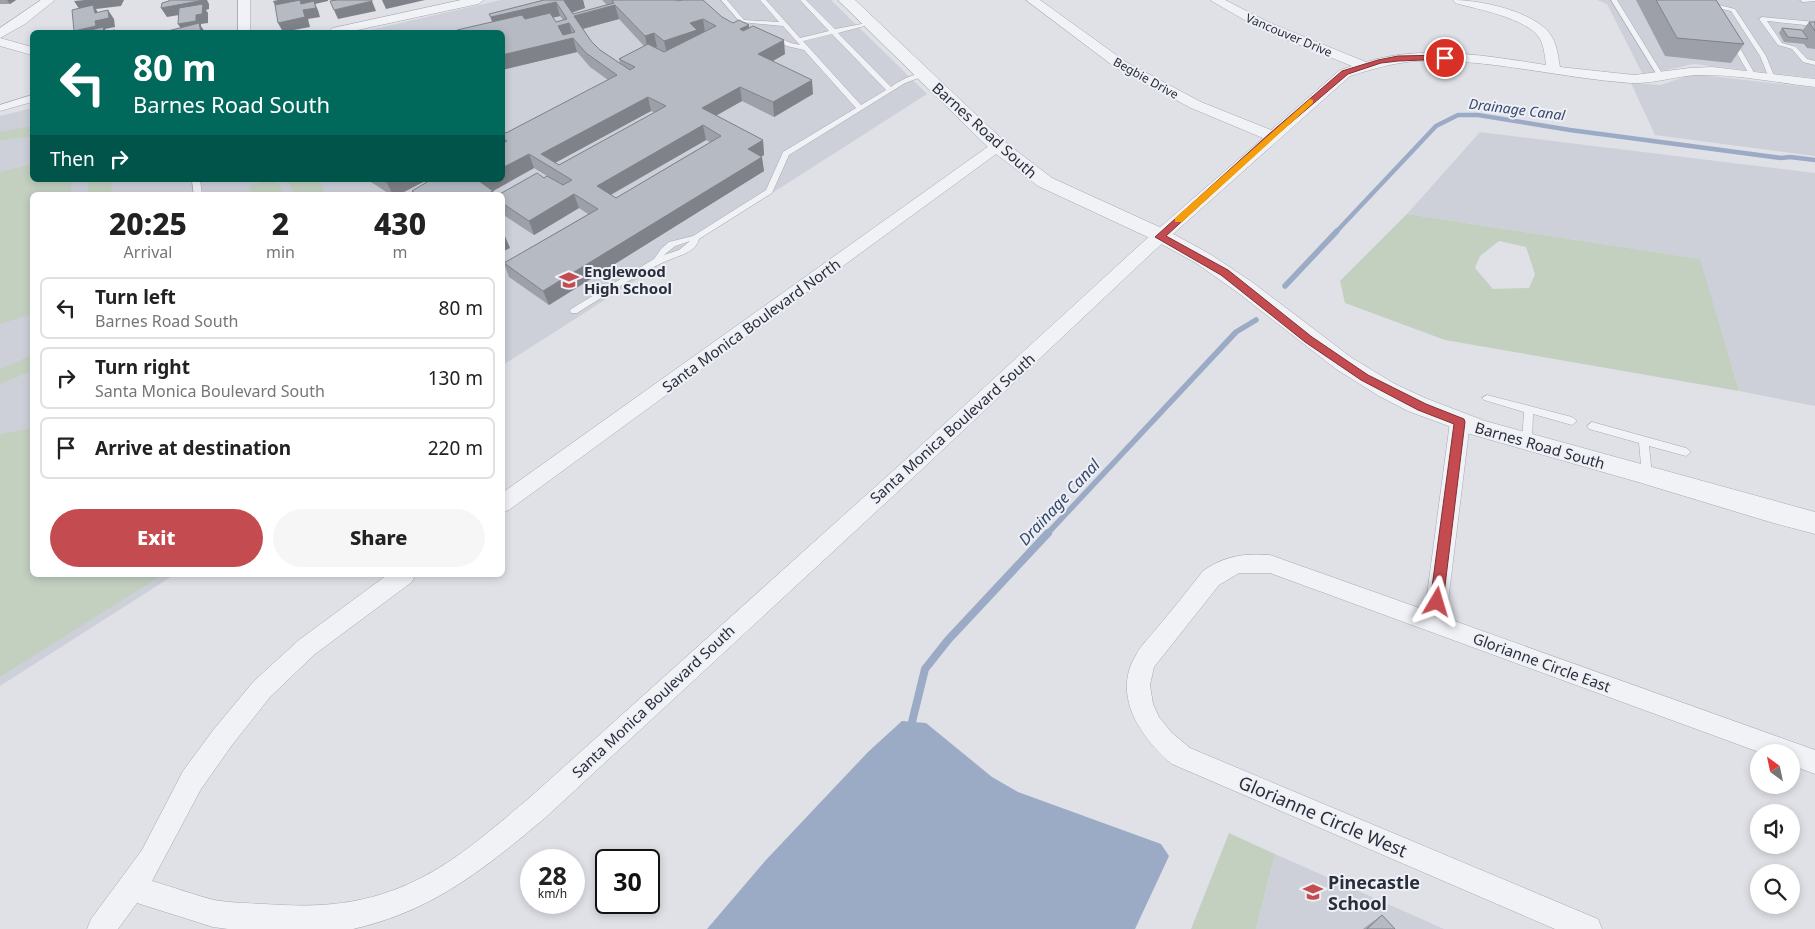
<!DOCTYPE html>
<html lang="en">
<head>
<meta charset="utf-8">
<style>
	:root { --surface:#fff; --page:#f6f6f6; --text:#222; --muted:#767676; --line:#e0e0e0; --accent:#c44c51 }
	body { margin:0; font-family:"Noto Sans",sans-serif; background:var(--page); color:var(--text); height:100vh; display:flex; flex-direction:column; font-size:19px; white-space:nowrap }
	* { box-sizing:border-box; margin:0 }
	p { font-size:16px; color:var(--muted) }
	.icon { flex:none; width:28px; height:28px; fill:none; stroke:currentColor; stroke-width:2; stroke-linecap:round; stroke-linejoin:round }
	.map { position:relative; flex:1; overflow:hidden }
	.details { position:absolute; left:30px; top:192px; width:475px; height:385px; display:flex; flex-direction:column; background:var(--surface); border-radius:8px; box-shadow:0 2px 8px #0003 }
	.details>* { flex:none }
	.hud { position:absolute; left:30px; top:30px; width:475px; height:152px; border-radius:8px; box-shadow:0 2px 8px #0003; background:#00695c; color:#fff; overflow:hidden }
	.needle { width:32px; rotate:327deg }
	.fabs { position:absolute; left:1750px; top:744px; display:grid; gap:10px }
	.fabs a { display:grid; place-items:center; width:50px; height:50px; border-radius:50%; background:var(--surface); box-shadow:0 2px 8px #0003; font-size:25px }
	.speed { position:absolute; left:520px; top:849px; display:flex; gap:10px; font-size:25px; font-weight:700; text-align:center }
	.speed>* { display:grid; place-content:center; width:65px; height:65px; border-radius:50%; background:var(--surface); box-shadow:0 2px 8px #0003; line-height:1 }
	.speed small { font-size:12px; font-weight:400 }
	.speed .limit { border:2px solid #111; border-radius:8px; background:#fff; color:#111 }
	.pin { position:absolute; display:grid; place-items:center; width:42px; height:42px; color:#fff; margin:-21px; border:2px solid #fff; border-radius:50%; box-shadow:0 1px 5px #0007 }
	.me { position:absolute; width:55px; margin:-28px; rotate:7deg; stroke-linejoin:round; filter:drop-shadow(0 0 4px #0008) }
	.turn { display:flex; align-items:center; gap:18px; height:105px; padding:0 20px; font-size:22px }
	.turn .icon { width:65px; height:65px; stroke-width:2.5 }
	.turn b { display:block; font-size:35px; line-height:42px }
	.then { display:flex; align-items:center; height:48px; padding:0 20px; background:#0003; gap:10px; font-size:19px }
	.eta { display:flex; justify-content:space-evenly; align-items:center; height:85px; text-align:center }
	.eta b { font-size:30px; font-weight:800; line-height:35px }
	.button { display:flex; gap:10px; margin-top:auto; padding:10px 20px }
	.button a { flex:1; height:58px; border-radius:30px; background:var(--accent); color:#fff; font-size:20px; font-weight:800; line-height:58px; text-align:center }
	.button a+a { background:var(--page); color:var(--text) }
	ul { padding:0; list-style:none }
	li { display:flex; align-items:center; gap:15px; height:62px; margin:0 10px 8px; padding:0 10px; border:2px solid var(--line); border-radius:8px }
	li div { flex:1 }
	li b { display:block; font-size:19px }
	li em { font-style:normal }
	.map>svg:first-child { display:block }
</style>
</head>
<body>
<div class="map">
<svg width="1815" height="929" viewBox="0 0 1815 929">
	<rect width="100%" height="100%" fill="#dfe1e7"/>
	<g fill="#cdd0d9">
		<polygon points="501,0 831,0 927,94 503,365 502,195 32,195 32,575 174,575 0,686 0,116 32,108 32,180 502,180 502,32 361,32"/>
		<polygon points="1597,0 1815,0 1815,78 1694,64 1643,75 1607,4"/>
		<polygon points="1693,74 1815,88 1815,156 1655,135 1631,83 1661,85"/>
		<polygon points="1480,132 1815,173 1815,406 1739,391 1699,259 1407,214"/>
		<polygon points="1275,854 1444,929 1256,929"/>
	</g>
	<g fill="#c3d0c0" fill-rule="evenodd">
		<polygon points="32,126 32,136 0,141 0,132"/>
		<polygon points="32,164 32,180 71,180 71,195 32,195 32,314 0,324 0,172"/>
		<polygon points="88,180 111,180 112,195 88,195"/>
		<polygon points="268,180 277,180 283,195 252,195 249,186"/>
		<polygon points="288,180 319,180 325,195 294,195"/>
		<path d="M1407,214L1700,259L1739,391L1445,340L1345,303L1340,281ZM1499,241L1526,247L1535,274L1529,288L1493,289L1475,268L1480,256Z"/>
		<polygon points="32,355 32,371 0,384 0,369"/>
		<polygon points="32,428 32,575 162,575 0,677 0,434"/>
		<polygon points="1229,833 1275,854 1256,929 1191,929"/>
	</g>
	<polygon fill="#9cabc5" points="902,721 926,723 992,777 1018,792 1161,844 1169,856 1135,929 707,929 765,861 868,752"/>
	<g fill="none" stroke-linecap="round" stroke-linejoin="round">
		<polyline stroke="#9cabc5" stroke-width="4.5" points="1336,232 1436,126 1458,115 1478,115 1570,130 1781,158 1790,157 1815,160"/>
		<g stroke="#9cabc5" stroke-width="5.5">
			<polyline points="1285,286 1337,231"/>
			<polyline points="1047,534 1236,332 1256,320"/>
		</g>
		<polyline stroke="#9cabc5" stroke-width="8" points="912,722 925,669 948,640 1048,533"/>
		<defs>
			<g id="service">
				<path d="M721,0H727L744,20L779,22L760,0H766L800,38L829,31L800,0H806L835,29L872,22V24L838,33L891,87C899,81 918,70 927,75L905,83L789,155L772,193L699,239C697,248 688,253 679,256C643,269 610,293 577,313H571L570,311L571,309L654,259L661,249L669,242L693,236L766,190L783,152L856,108L804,50L787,46L770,38V36L772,35L791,43L800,45L783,26L740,22ZM832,34L886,90L861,105L803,41ZM690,241L679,250L664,255L675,246Z"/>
				<polygon points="1611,0 1617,0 1663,75 1662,76 1657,75"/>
				<polygon points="1800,0 1815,0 1815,1 1803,2"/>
				<polygon points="1711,3 1735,9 1766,56 1775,78 1774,79 1769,78 1760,56 1731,11 1709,6 1709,4"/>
				<polygon points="1762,17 1815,22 1815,26 1767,21 1782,43 1796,47 1807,59 1815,61 1815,65 1803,62 1792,49 1778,45 1759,19"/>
				<polygon points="1731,40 1736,41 1756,76 1755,77 1750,76 1730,41"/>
				<polygon points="192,180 200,180 202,195 194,195"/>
				<polygon points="1487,395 1572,417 1577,421 1572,425 1533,414 1532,442 1527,446 1522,442 1524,412 1484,400 1482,398"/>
				<polygon points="1592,422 1686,448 1691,452 1686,456 1649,446 1652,475 1651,478 1643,478 1642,475 1639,443 1589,429 1587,426"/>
			</g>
			<polygon id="pedestrian" points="32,95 32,102 0,111 0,105"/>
			<g id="minor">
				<polygon points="41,0 55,0 25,24 0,38 0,28"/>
				<rect x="238" y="0" width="12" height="32"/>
				<polygon points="461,0 484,0 478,4 348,32 327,32 333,28"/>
				<path d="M1026,0H1040L1126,62L1201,102L1271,130L1340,70L1352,66L1260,29L1210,0H1225L1270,23L1366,62C1424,44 1488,56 1546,65C1545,57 1544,46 1540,39C1528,18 1476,9 1455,3L1453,0C1480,0 1533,11 1550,34C1557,43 1558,56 1560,67L1634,75L1690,68L1712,67L1815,79V87C1777,83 1737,74 1698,75C1675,76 1654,84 1631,83C1559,78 1488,58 1416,61C1393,63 1372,69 1350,76L1155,250L918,473L545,818C484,869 433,911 353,929H228L213,927L137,903L118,929H87L91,919L142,850L183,771L214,729L254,681L299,640L387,575H415L412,582L315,654L270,697L232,745L201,789L152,881C173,887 194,895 214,900C231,903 247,903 264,904C321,908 367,905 419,879C459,859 493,828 527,800L904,461L1143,242L1263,138L1191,108L1116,68Z"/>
				<polygon points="0,38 32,47 32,55 0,46"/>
				<polygon points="998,142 1003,143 1005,146 1003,149 509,510 502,512 502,493 993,143"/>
				<path d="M1460,415L1467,417L1470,422L1446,618L1815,750V774L1791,765V752H1759L1270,573H1239L1219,585L1154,667L1150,685L1153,704L1159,717L1172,733L1190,748L1598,919L1602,929H1555L1172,764C1142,739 1111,696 1136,655C1141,645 1150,637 1157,628C1173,609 1188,590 1203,571C1224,556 1244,553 1270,555L1425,610L1450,422L1453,417Z"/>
			</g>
			<polygon id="tertiary" points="838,0 855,0 1005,142 1052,178 1166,230 1210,254 1252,282 1352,358 1395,384 1425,398 1485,421 1815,512 1815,534 1770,522 1638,482 1470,434 1408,411 1379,396 1336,369 1237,292 1196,263 1152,239 1038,186 991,150"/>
		</defs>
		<use href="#service" stroke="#a5a8b1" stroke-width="1"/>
		<use href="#pedestrian" stroke="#a5a8b1" stroke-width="1"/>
		<use href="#minor" stroke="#a5a8b1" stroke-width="1"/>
		<use href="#tertiary" stroke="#a5a8b1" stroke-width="1"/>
		<use href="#service" fill="#f1f2f6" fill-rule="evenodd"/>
		<use href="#pedestrian" fill="#f1f2f6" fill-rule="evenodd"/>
		<use href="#minor" fill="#f1f2f6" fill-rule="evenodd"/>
		<use href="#tertiary" fill="#f1f2f6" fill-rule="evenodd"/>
	</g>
	<g fill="#9da0a8" fill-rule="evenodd">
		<polygon points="0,0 16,0 10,4 0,4"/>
		<path d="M544,0H583L585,8L572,13L573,14L607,5L602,0H676L677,1L722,17L733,23L749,25V28L785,54L773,61L813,94L774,117L742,101L716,115L763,140L764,155L761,156L764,171L549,305L509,277L504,263L588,214L579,208L534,235L502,214V195L547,176L534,168L493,191L495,195H414L412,191L426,183L425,181L502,180V130L506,133L608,80L590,67L577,52L502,70V32L492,22L489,14ZM560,16L563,20L556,22L552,18ZM619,19L644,46L619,59L620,63L600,50L591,41L583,29ZM651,111L655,113L559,165L555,163ZM706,140L710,142L616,198L611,195Z"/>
		<polygon points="1636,0 1716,0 1744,44 1731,63 1665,56"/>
		<polygon points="1809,22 1815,22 1815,49 1807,48 1804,44 1784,42 1779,33 1782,28 1802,31"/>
		<polygon points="368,180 427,180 398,195 391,195"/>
		<polygon points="1382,915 1395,929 1363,929 1367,926"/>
	</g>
	<g fill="#7f8288">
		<polygon points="7,0 16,0 10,4"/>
		<polygon points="85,0 124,0 121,6 96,9 99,15 108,10 114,19 115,27 105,29 107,32 76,32 74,31 80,10 74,1"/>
		<polygon points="204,0 207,0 209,4 209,9 206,10 208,13 208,23 201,24 201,26 205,32 183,32 178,24 196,15 203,11 167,17 161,8"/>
		<polygon points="278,0 328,0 328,1 315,4 318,10 320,17 308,19 310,27 283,32 278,23 277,10 273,1"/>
		<polygon points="382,0 425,0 386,9"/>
		<polygon points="565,0 583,0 585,8 567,14 564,1"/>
		<polygon points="372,1 376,11 338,19 334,10"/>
		<polygon points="556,2 560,16 495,31 491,17"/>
		<polygon points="615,5 619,19 578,30 574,16"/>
		<polygon points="703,19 705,32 667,54 664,41 690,23"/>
		<polygon points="569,23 573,37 562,39 558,26"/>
		<polygon points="749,25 750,39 740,29"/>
		<polygon points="654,33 657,47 648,50 645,36"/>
		<polygon points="573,38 577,52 502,70 502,55"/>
		<polygon points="784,40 785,54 760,68 758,54"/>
		<polygon points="812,80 813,94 774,117 773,102"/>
		<polygon points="740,87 742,101 705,122 702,108"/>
		<polygon points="648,97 651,111 549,166 541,154"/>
		<polygon points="703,125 706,140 601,200 597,186"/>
		<polygon points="763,140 764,155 750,164 748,149"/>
		<polygon points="529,154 534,168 493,191 495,195 485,195 479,181 481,180 502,180 502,168"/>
		<polygon points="762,157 764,171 549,305 543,291"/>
		<polygon points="392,180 427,180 398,195 393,195 387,183"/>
		<polygon points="456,192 457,195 451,195"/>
		<polygon points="574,194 579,208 534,235 529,221"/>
		<polygon points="502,229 510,248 502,252"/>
	</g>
	<g fill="#b6bac3" stroke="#7f8288" fill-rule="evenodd">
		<polygon points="169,0 204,0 161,8 162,3 169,1"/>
		<polygon points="300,0 301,4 314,1 316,8 303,10 305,17 278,23 275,5"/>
		<polygon points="337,0 372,0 372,1 334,10 330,1"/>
		<path d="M544,0H565L564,1L573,14L614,3L612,0H676L677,1L683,0H703L722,17L733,23L739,20L749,25L740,29L743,31L753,26L784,40L758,54L812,80L773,102L740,87L702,108L763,140L748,149L762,157L543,291L504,263L598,209L574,194L529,221L502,203V195H498L537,173L544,178L547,176L563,185L572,180L529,154L502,168V144L507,141L502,138V130L506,133L617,75L586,53L573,38L502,55V32H458L457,30L522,15L525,19L550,13L556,22L567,19L556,2L491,17L489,14ZM615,5L645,36L654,33L664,41L697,30L690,23L703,19L716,26L664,52L648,44L619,59L635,67L630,70L600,50L591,41L574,16ZM569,23L575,32L563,35L558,26ZM648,97L666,106L559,165L541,154ZM703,125L721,136L616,198L597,186Z"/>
		<polygon points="1656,0 1716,0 1744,44 1677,38"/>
		<polygon points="203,4 202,14 196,15 196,21 178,24 179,8"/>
		<polygon points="93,5 95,13 108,10 109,18 95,21 96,26 74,31 72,10"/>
		<polygon points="1809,22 1815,22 1815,31"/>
		<polygon points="199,23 201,32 164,32"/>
		<polygon points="103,27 104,32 115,30 115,32 83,32"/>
		<polygon points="1782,28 1802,30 1808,39 1788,37"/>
		<polygon points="383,180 392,180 387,183"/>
		<polygon points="428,180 481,180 479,181 493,191 485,195 460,195 456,192 451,195 418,195 412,191 427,182 425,181"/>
		<polygon points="1382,915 1395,929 1367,929"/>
	</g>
	<polygon fill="#c44c51" stroke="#7f3135" points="1445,55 1448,56 1448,59 1398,61 1381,63 1348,74 1274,137 1166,236 1228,270 1312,337 1368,375 1426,404 1464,419 1465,422 1443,602 1441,606 1437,608 1432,606 1430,602 1454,424 1418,410 1361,380 1305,342 1221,275 1155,237 1269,134 1342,71 1378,60 1398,56"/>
	<polygon fill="#f59e0b" points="1310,99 1313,100 1313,103 1182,222 1175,222 1175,218"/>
	<defs>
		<symbol id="school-bare" viewBox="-9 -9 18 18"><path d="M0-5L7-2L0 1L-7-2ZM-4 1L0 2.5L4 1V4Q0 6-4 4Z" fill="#c44c51" stroke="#eef0f5" stroke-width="2.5" paint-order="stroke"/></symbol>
	</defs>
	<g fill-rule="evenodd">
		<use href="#school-bare" x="555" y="266" width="28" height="28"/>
		<use href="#school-bare" x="1299" y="878" width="28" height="28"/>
	</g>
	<g text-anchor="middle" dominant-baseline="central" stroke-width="4" stroke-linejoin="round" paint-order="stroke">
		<g font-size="12" fill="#292e3d" stroke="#eef0f5">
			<text transform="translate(1289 35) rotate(23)">Vancouver Drive</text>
			<text transform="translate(1146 78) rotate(29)">Begbie Drive</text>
		</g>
		<g font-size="14" font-style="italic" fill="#36496e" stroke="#eef0f5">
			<text transform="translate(1517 109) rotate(7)">Drainage Canal</text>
		</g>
		<g font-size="15" fill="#292e3d" stroke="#eef0f5">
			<text transform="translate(985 130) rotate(42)">Barnes Road South</text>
			<text transform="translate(751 325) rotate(-36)">Santa Monica Boulevard North</text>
			<text transform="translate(952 428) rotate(-42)">Santa Monica Boulevard South</text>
			<text transform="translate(1540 445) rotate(16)">Barnes Road South</text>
			<text transform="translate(1542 662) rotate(20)">Glorianne Circle East</text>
			<text transform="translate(653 701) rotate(-43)">Santa Monica Boulevard South</text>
		</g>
		<g font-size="15" font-weight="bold" fill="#292e3d" stroke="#eef0f5" text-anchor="start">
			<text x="584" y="271">Englewood<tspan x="584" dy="17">High School</tspan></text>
		</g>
		<g font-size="16" font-style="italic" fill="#36496e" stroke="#eef0f5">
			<text transform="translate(1059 502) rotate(-47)">Drainage Canal</text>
		</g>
		<g font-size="18" fill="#292e3d" stroke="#eef0f5">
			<text transform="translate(1323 816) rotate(23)">Glorianne Circle West</text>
		</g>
		<g font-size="18" font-weight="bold" fill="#292e3d" stroke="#eef0f5" text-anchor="start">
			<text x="1328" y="882">Pinecastle<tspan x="1328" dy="21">School</tspan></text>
		</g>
	</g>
</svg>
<div class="fabs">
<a><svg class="needle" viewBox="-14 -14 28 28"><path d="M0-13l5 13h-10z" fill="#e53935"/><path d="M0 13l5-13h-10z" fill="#767676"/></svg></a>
<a><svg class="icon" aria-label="sound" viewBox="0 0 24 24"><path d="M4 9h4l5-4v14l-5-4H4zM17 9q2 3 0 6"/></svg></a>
<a><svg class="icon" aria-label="search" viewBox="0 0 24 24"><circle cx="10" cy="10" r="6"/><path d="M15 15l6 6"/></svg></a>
</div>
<div class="speed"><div>28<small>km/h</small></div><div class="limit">30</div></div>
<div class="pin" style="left:1445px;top:58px;background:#d93025"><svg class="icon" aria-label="arrive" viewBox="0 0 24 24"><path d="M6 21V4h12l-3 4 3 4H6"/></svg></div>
<svg class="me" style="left:1437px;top:602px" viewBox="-20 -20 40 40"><path d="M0-17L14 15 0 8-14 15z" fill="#c44c51" stroke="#fff" stroke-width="4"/></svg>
<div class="hud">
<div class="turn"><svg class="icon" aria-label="left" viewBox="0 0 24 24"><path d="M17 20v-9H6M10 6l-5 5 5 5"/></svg><div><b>80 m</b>Barnes Road South</div></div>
<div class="then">Then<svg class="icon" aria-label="right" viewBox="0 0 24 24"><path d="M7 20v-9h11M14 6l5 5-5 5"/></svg></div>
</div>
<section class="details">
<div class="eta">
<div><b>20:25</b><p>Arrival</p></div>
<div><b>2</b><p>min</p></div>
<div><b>430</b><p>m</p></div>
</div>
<ul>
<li><svg class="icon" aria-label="left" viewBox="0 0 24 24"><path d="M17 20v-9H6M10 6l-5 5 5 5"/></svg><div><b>Turn left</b><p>Barnes Road South</p></div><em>80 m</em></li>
<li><svg class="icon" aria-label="right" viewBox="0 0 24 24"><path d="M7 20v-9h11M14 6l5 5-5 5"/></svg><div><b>Turn right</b><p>Santa Monica Boulevard South</p></div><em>130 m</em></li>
<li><svg class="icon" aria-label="arrive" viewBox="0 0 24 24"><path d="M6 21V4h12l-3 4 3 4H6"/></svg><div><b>Arrive at destination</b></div><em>220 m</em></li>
</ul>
<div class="button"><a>Exit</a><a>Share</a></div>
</section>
</div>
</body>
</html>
